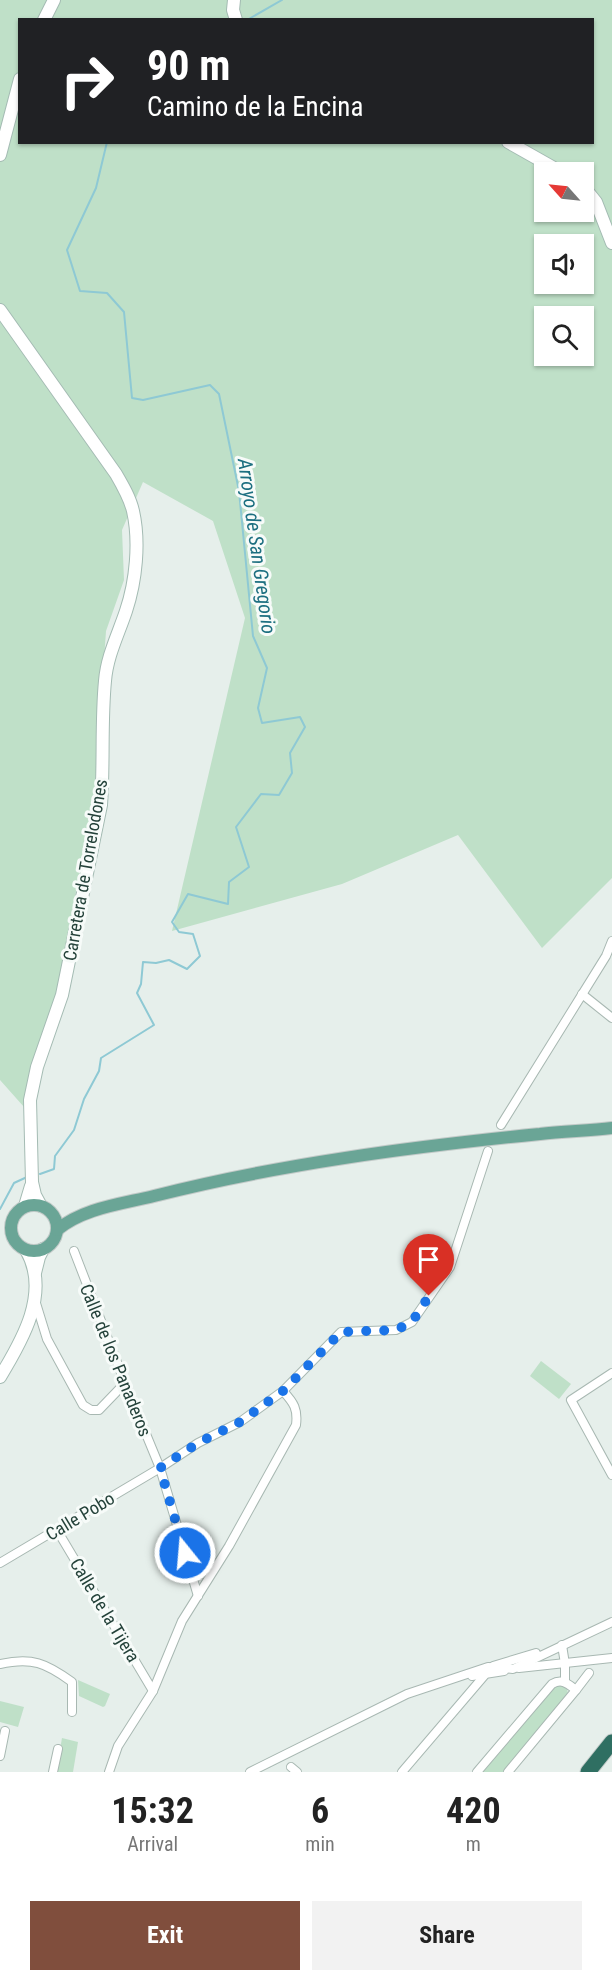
<!DOCTYPE html>
<html lang="en">
<head>
<meta charset="utf-8">
<style>
	:root { --surface:#fff; --page:#f2f2f2; --text:#222; --muted:#767676; --accent:#804e3d }
	body { margin:0; font-family:"Roboto Condensed",sans-serif; background:var(--page); color:var(--text); height:100vh; display:flex; flex-direction:column; font-size:22px; white-space:nowrap }
	* { box-sizing:border-box; margin:0 }
	p { font-size:20px; color:var(--muted) }
	.icon { flex:none; width:33px; height:33px; fill:none; stroke:currentColor; stroke-width:2; stroke-linecap:round; stroke-linejoin:round }
	.map { position:relative; height:1772px; overflow:hidden }
	.panel { display:flex; flex-direction:column; background:var(--surface); flex:1 }
	.panel>* { flex:none }
	.banner { position:absolute; left:18px; top:18px; width:576px; height:126px; border-radius:0px; box-shadow:0 2px 4px #0004; background:#202124; color:#fff; overflow:hidden }
	.needle { width:39px; rotate:297deg }
	.controls { position:absolute; left:534px; top:162px; display:grid; gap:12px }
	.controls a { display:grid; place-items:center; width:60px; height:60px; border-radius:0px; background:var(--surface); box-shadow:0 2px 4px #0004; font-size:30px }
	.pin { position:absolute; display:grid; place-items:center; width:51px; height:51px; color:#fff; margin:-62px -26px; border-radius:50% 50% 50% 0; rotate:-45deg; box-shadow:0 0 6px #0007 }
	.pin .icon { rotate:45deg }
	.me { position:absolute; width:66px; margin:-33px; rotate:343deg; stroke-linejoin:round; filter:drop-shadow(0 0 4px #0008) }
	.turn { display:flex; align-items:center; gap:21px; height:126px; padding:0 30px; font-size:27px }
	.turn .icon { width:78px; height:78px; stroke-width:2.5 }
	.turn b { display:block; font-size:42px; line-height:51px }
	.eta { display:flex; justify-content:space-evenly; align-items:center; height:102px; text-align:center }
	.eta b { font-size:36px; font-weight:700; line-height:42px }
	.cta { display:flex; gap:12px; margin-top:auto; padding:12px 30px }
	.cta a { flex:1; height:69px; border-radius:0px; background:var(--accent); color:#fff; font-size:24px; font-weight:700; line-height:69px; text-align:center }
	.cta a+a { background:var(--page); color:var(--text) }
	.map>svg:first-child { display:block }
</style>
</head>
<body>
<div class="map">
<svg width="612" height="1772" viewBox="0 0 612 1772">
	<rect width="100%" height="100%" fill="#e6efeb"/>
	<g fill="#bfe0c8" fill-rule="evenodd">
		<path d="M0,0H612V878L542,948L458,835L342,884L172,931L245,618L213,521L143,482L122,530L124,580L106,631L94,799L55,999L24,1107L0,1080ZM20,20H592V142H20ZM544,172H584V212H544ZM544,244H584V284H544ZM544,316H584V356H544Z"/>
		<polygon points="541,1361 571,1384 559,1399 530,1376"/>
		<polygon points="78,1680 110,1694 105,1706 103,1707 79,1696"/>
		<polygon points="559,1684 567,1688 568,1694 504,1772 481,1772 553,1686"/>
		<polygon points="0,1701 24,1707 18,1727 0,1722"/>
		<polygon points="62,1738 78,1742 73,1772 56,1772"/>
	</g>
	<g fill="none" stroke-linecap="round" stroke-linejoin="round">
		<g stroke="#8ec9d4" stroke-width="2">
			<polyline points="247,20 282,0"/>
			<polyline points="40,1174 54,1169 55,1156 74,1130 84,1099 99,1071 101,1058 154,1025 137,993 141,984 143,962 156,963 169,960 187,969 200,956 193,934 179,932 172,922 188,894 228,904 229,882 249,867 236,827 261,794 279,795 292,773 290,753 305,727 300,717 262,723 258,708 267,668 253,636 239,491 219,394 210,385 143,400 132,398 124,312 107,293 80,291 67,250 96,188 107,142"/>
			<polyline points="0,1209 14,1183 27,1177"/>
		</g>
		<defs>
			<g id="street">
				<polyline points="582,994 612,1018"/>
				<polyline points="501,1125 606,956 612,941"/>
				<polyline points="74,1251 125,1383 160,1468 198,1596"/>
				<polyline points="35,1300 47,1339 83,1405 91,1410 99,1410 125,1383"/>
				<polyline points="612,1373 571,1400 612,1475"/>
				<polyline points="57,1530 153,1691"/>
				<polyline points="0,1563 160,1468 198,1443 240,1422 283,1391 341,1332 396,1330 412,1322 450,1267 488,1151"/>
				<polyline points="562,1645 565,1664 565,1682"/>
				<path d="M0,1664C32,1657 46,1663 72,1682V1712"/>
				<polyline points="493,1666 536,1653"/>
				<polyline points="519,1668 612,1658"/>
				<polyline points="472,1676 504,1671"/>
				<polyline points="576,1690 589,1673"/>
				<polyline points="0,1756 5,1731"/>
				<polyline points="291,1767 297,1772"/>
				<polyline points="53,1772 58,1749"/>
				<path d="M109,1772L118,1746L153,1691L182,1621L229,1546L296,1425C298,1409 294,1403 283,1391"/>
				<polyline points="250,1772 407,1694 488,1667 513,1669 612,1622"/>
				<polyline points="402,1772 484,1676"/>
				<path d="M477,1772L552,1684C562,1678 568,1684 576,1690L508,1772"/>
			</g>
			<g id="secondary">
				<polyline points="234,0 233,10 236,20"/>
				<polyline points="44,20 54,0"/>
				<polyline points="508,142 561,172"/>
				<polyline points="0,155 20,79"/>
				<polyline points="584,187 596,202 612,243"/>
				<path d="M0,310L116,474C123,486 130,498 133,511C140,542 136,581 126,611C118,635 107,656 105,681C101,722 104,763 101,805L62,995L37,1067L30,1100L32,1182L35,1195L41,1206"/>
				<polyline points="25,1206 31,1186"/>
				<polyline points="35,1273 39,1257 43,1249"/>
				<path d="M0,1377C22,1341 51,1292 26,1250"/>
			</g>
			<g id="primary">
				<circle cx="34" cy="1228" r="23"/>
				<path d="M57,1230C83,1208 122,1204 154,1196C280,1164 410,1147 540,1134C564,1131 588,1131 612,1128"/>
			</g>
			<polyline id="highway" points="588,1772 612,1742"/>
		</defs>
		<use href="#street" stroke="#a8b8b2" stroke-width="10"/>
		<use href="#secondary" stroke="#a4bbb3" stroke-width="14"/>
		<use href="#primary" stroke="#c2cac8" stroke-width="14"/>
		<use href="#highway" stroke="#c2cac8" stroke-width="17"/>
		<use href="#street" stroke="#fff" stroke-width="8"/>
		<use href="#secondary" stroke="#fff" stroke-width="12"/>
		<use href="#primary" stroke="#6aa596" stroke-width="12"/>
		<use href="#highway" stroke="#2f6f62" stroke-width="15"/>
	</g>
	<g fill="none" stroke-linecap="round" stroke-linejoin="round">
		<polyline stroke="#1a73e8" stroke-width="10" stroke-dasharray="0 18" points="185,1553 160,1468 198,1443 240,1422 283,1391 341,1332 396,1330 412,1322 429,1296"/>
	</g>
	<g text-anchor="middle" dominant-baseline="central" stroke-width="6" stroke-linejoin="round" paint-order="stroke">
		<g font-size="18" fill="#24423a" stroke="#f7fbf9">
			<text transform="translate(85 870) rotate(-80)">Carretera de Torrelodones</text>
			<text transform="translate(116 1360) rotate(68)">Calle de los Panaderos</text>
			<text transform="translate(80 1516) rotate(-31)">Calle Pobo</text>
			<text transform="translate(105 1610) rotate(59)">Calle de la Tijera</text>
		</g>
		<g font-size="20" font-style="italic" fill="#1c6f80" stroke="#f7fbf9">
			<text transform="translate(257 546) rotate(82)">Arroyo de San Gregorio</text>
		</g>
	</g>
</svg>
<div class="controls">
<a><svg class="needle" viewBox="-14 -14 28 28"><path d="M0-13l5 13h-10z" fill="#e53935"/><path d="M0 13l5-13h-10z" fill="#767676"/></svg></a>
<a><svg class="icon" aria-label="sound" viewBox="0 0 24 24"><path d="M4 9h4l5-4v14l-5-4H4zM17 9q2 3 0 6"/></svg></a>
<a><svg class="icon" aria-label="search" viewBox="0 0 24 24"><circle cx="10" cy="10" r="6"/><path d="M15 15l6 6"/></svg></a>
</div>
<div class="pin" style="left:429px;top:1296px;background:#d93025"><svg class="icon" aria-label="arrive" viewBox="0 0 24 24"><path d="M6 21V4h12l-3 4 3 4H6"/></svg></div>
<svg class="me" style="left:185px;top:1553px" viewBox="-20 -20 40 40"><circle r="17" fill="#1a73e8" stroke="#fff" stroke-width="3"/><path d="M0-11L8 9 0 5-8 9z" fill="#fff"/></svg>
<div class="banner">
<div class="turn"><svg class="icon" aria-label="right" viewBox="0 0 24 24"><path d="M7 20v-9h11M14 6l5 5-5 5"/></svg><div><b>90 m</b>Camino de la Encina</div></div>
</div>
</div>
<section class="panel">
<div class="eta">
<div><b>15:32</b><p>Arrival</p></div>
<div><b>6</b><p>min</p></div>
<div><b>420</b><p>m</p></div>
</div>
<div class="cta"><a>Exit</a><a>Share</a></div>
</section>
</body>
</html>
